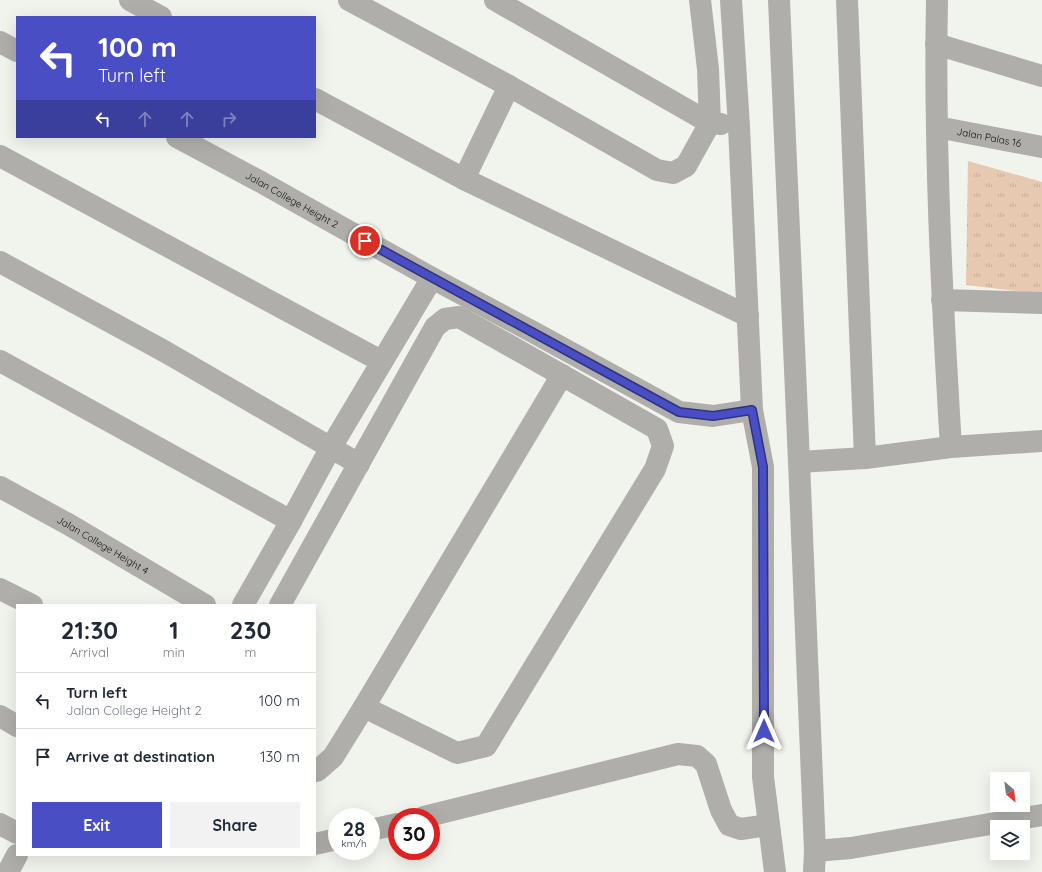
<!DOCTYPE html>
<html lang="en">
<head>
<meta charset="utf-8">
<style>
	:root { --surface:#fff; --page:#f2f2f3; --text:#1f2937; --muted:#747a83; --line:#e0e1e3; --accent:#494ec4 }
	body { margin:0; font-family:Quicksand,sans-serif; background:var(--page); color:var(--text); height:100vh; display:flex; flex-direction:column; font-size:15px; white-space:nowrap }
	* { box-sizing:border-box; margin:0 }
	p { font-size:13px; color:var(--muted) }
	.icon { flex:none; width:22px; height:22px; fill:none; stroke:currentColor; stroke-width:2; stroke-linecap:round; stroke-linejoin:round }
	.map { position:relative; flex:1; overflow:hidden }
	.side { position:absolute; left:16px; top:604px; width:300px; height:252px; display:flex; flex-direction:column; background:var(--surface); border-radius:0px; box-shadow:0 4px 16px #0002 }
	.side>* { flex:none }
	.top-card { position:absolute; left:16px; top:16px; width:300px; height:122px; border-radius:0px; box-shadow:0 4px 16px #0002; background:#494ec4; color:#fff; overflow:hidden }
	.needle { width:26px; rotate:152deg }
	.fabs { position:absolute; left:990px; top:772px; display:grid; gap:8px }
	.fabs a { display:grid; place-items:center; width:40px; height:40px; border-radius:0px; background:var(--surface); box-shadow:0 4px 16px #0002; font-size:20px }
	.speed { position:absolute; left:328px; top:808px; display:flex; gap:8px; font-size:20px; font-weight:700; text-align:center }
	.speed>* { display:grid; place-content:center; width:52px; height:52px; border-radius:50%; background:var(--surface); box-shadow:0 4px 16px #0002; line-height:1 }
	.speed small { font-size:10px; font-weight:400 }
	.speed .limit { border:6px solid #d22; background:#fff; color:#111 }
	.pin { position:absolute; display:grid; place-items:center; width:34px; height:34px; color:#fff; margin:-17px; border:2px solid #fff; border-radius:50%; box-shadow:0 1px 4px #0007 }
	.me { position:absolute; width:44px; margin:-22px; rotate:0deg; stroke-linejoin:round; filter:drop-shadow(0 0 3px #0008) }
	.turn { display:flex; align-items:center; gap:14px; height:84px; padding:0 16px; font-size:18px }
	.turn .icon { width:52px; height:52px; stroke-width:2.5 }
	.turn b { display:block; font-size:28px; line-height:34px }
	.lanes { display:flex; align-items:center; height:38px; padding:0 16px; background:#0003; justify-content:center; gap:20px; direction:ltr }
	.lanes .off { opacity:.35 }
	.eta { display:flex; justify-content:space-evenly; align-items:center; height:68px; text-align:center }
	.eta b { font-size:24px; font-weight:700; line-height:28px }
	.action { display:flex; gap:8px; margin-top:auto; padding:8px 16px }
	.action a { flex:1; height:46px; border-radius:0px; background:var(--accent); color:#fff; font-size:16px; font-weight:700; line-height:46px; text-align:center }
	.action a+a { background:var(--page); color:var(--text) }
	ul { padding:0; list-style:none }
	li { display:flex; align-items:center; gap:12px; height:56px; padding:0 16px; border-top:1px solid var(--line) }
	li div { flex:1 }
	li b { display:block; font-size:15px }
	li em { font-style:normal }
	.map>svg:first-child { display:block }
</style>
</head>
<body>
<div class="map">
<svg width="1042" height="872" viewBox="0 0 1042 872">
	<defs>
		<pattern id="grass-tufts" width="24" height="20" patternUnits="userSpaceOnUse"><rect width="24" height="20" fill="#e7c9b1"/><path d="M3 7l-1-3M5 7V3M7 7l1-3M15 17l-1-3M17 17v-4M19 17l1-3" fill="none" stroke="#c5ac97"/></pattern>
	</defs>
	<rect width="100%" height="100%" fill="#f1f4ec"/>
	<polygon fill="url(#grass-tufts)" points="968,161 1042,182 1042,294 966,285"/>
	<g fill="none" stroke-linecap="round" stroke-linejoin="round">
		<g stroke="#afaeab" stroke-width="22">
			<polyline points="130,0 161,17"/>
			<polyline points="349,0 509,86 657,170 673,173 686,166 710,123 708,69 700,0"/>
			<polyline points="495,0 710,123 721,124"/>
			<polyline points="731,0 739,127 752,410 763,467 763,777 775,872"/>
			<polyline points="779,0 799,462 815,851 814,872"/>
			<polyline points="847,0 865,458"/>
			<path d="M937,0C934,149 942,299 951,447"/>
			<polyline points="0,42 17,51"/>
			<polyline points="936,44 1042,76"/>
			<polyline points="315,99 464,179 748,316"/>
			<path id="s1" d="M937,127L1042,147"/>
			<path id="s2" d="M177,137L259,181L432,278L533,332L679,412L713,416L752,410"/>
			<polyline points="0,156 381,361"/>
			<polyline points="464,179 509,86"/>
			<polyline points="0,262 164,351 359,464"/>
			<polyline points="942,300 1042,303"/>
			<polyline points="0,361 291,521"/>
			<polyline points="799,462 865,458 951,447 1042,441"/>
			<path id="s3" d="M0,487L68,524L205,605"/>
			<polyline points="0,589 32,605"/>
			<polyline points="243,605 291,521 330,449 432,278"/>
			<polyline points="280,605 435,327 445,319 459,317 657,429 663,446 655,469 486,746 457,753 364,707"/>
			<polyline points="0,716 17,726"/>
			<polyline points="315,771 317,771 333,757 364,707 562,375"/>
			<polyline points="424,817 678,754 697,756 706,764 721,810 729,825 741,829 768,825"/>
			<polyline points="0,824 17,833"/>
			<polyline points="371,830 397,824"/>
			<polyline points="315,844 337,839"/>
			<polyline points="815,851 851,848 1042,815"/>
			<polyline points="8,872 17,855"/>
		</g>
	</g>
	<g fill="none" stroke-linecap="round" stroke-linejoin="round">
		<defs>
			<polyline id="route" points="365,241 679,412 713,416 752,410 763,467 764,731"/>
		</defs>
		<use href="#route" stroke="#2f337f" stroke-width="10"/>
		<use href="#route" stroke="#494ec4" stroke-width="7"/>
	</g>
	<g text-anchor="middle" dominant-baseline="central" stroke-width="3" stroke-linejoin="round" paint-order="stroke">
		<g font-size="10" fill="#11120f" stroke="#fff">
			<text stroke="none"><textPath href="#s1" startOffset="53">Jalan Palas 16</textPath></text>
			<text stroke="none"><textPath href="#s2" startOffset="131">Jalan College Height 2</textPath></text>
			<text stroke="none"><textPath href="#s3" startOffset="118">Jalan College Height 4</textPath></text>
		</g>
	</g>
</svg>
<div class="fabs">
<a><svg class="needle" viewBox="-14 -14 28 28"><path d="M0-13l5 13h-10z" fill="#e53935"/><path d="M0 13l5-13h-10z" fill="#747a83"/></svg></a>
<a><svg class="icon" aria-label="layers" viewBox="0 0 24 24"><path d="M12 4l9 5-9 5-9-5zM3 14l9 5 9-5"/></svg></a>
</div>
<div class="speed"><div>28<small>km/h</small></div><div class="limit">30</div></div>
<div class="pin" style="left:365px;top:241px;background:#d93025"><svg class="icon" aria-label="arrive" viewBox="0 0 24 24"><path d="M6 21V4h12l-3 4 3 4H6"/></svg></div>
<svg class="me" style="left:764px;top:731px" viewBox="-20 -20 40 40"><path d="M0-17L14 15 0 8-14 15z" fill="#494ec4" stroke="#fff" stroke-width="4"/></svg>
<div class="top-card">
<div class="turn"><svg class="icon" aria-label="left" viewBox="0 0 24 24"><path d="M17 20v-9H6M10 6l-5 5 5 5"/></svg><div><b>100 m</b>Turn left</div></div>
<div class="lanes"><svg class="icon" aria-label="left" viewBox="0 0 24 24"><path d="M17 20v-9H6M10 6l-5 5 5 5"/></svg><svg class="icon off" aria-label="ahead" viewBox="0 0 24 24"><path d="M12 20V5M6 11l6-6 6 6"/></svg><svg class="icon off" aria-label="ahead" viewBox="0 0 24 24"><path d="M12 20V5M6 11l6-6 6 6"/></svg><svg class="icon off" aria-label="right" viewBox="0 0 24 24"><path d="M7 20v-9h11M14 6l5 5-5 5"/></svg></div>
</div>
<section class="side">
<div class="eta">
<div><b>21:30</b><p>Arrival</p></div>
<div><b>1</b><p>min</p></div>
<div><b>230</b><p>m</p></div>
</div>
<ul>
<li><svg class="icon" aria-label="left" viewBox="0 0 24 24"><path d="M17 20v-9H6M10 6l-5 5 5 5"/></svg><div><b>Turn left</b><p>Jalan College Height 2</p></div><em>100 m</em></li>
<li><svg class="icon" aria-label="arrive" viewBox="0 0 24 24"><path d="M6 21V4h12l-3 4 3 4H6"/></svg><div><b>Arrive at destination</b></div><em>130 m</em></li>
</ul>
<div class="action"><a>Exit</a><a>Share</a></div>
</section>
</div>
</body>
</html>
